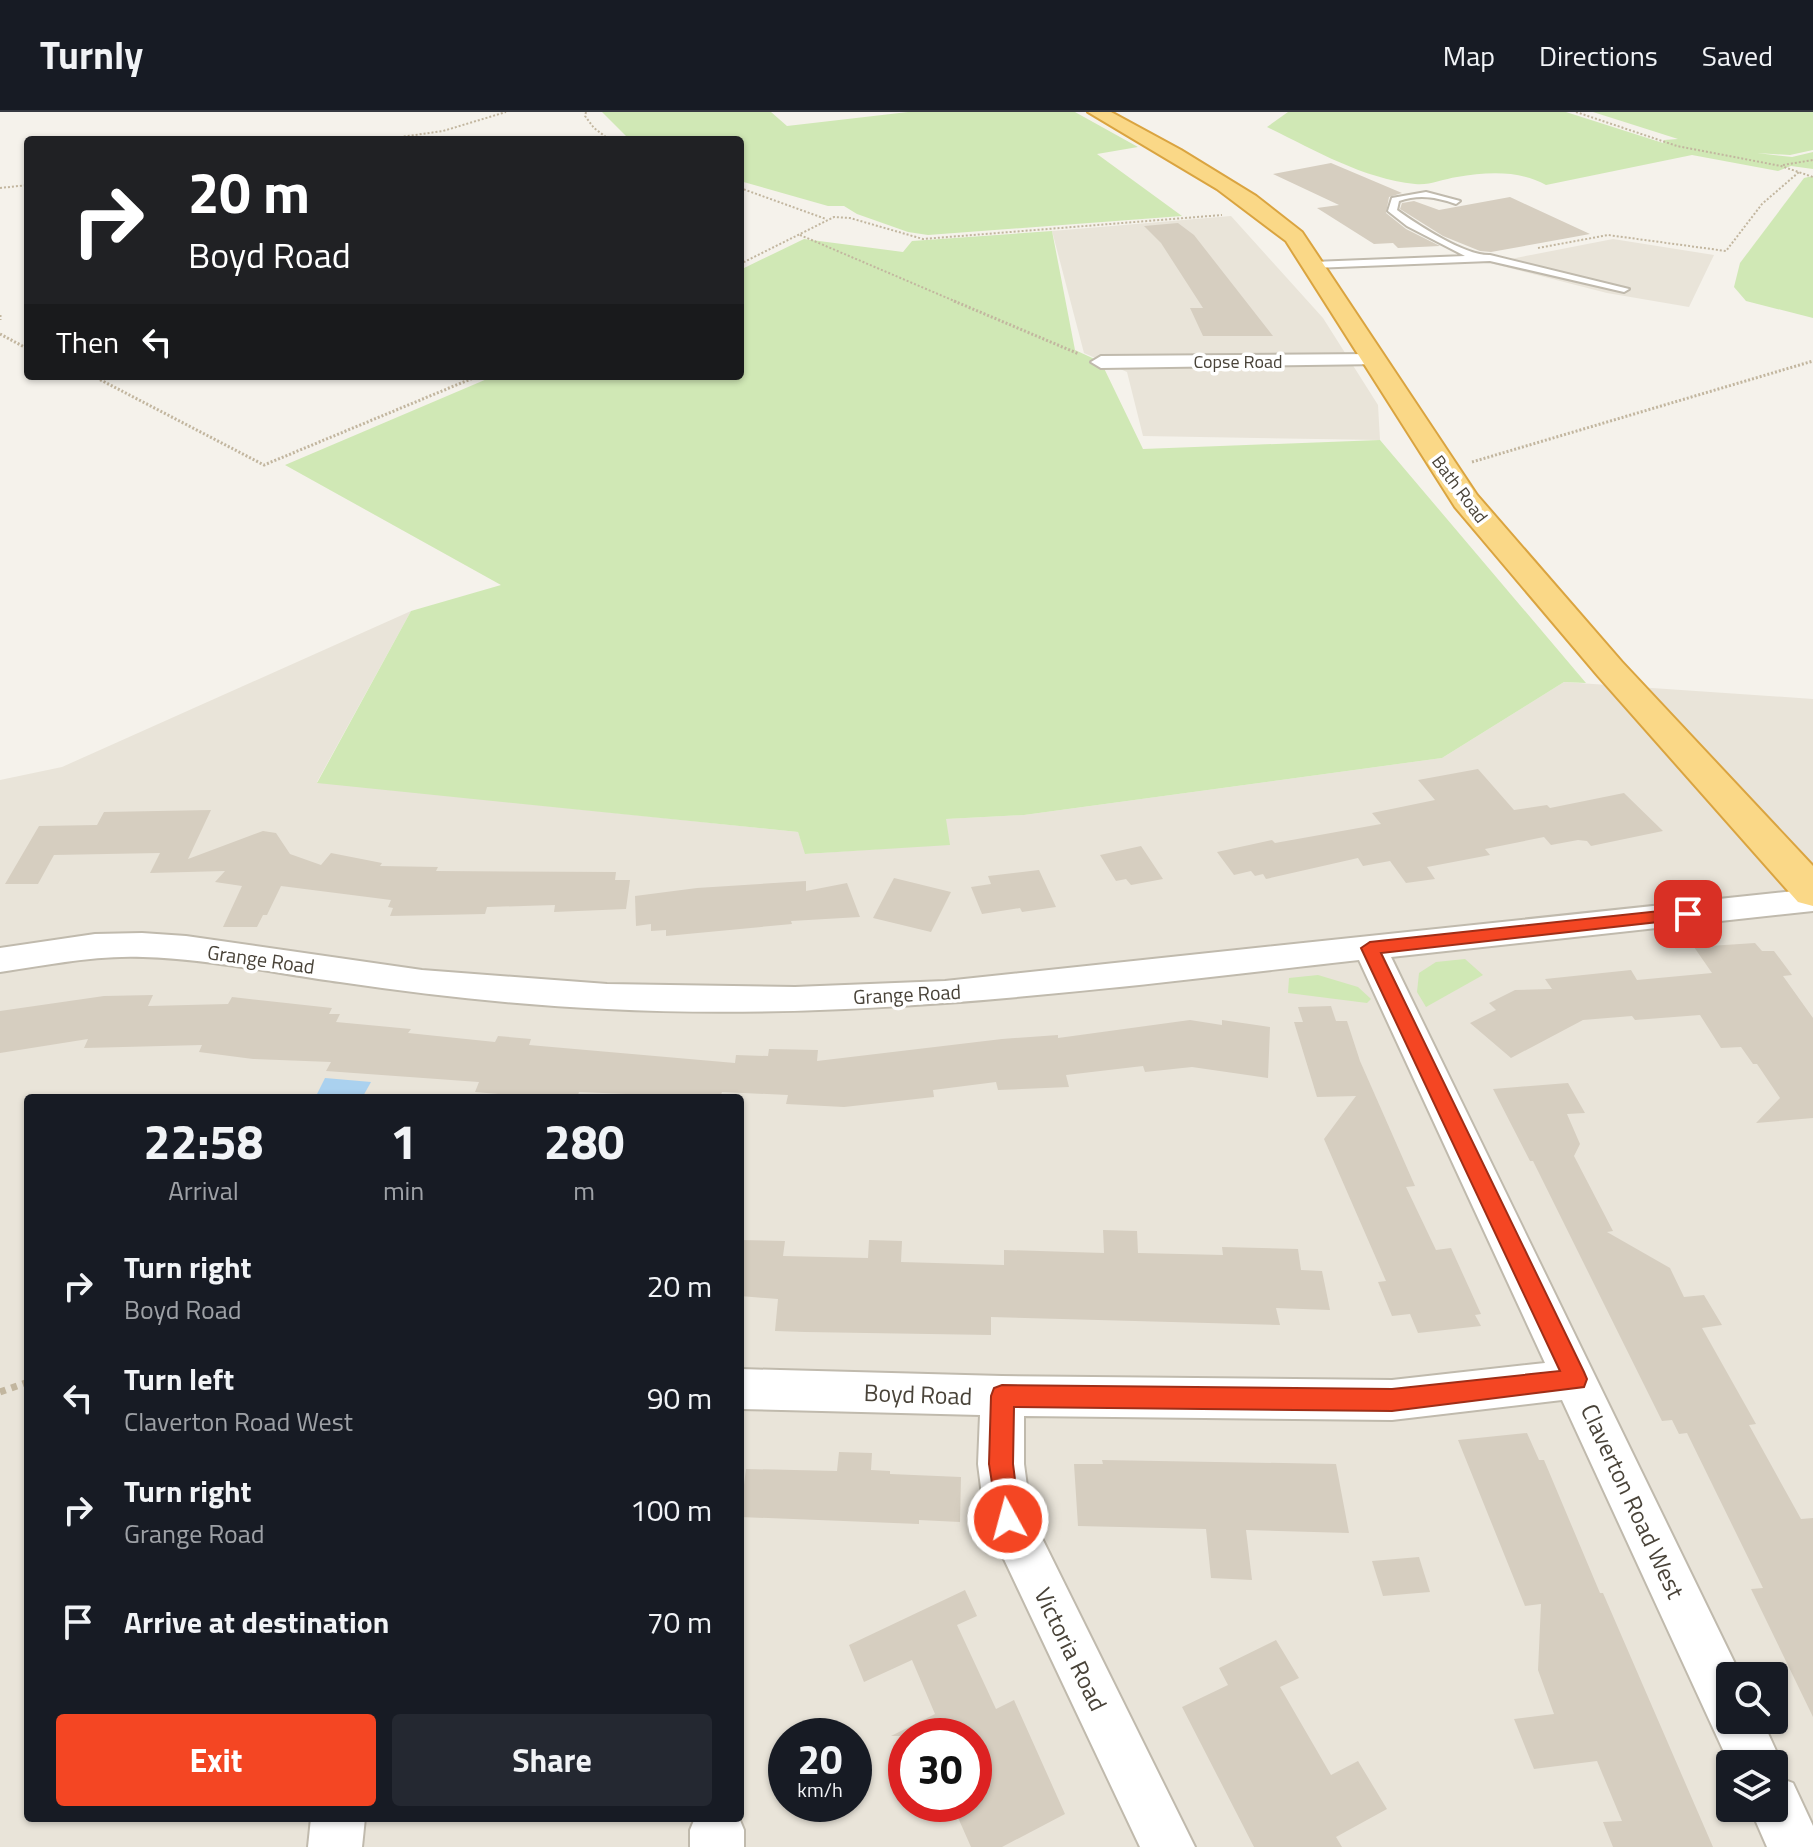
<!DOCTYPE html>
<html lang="en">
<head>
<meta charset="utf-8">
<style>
	:root { --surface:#171b24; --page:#242831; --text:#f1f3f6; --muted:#9ea1a6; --line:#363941; --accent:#f44623 }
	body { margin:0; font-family:"Titillium Web",sans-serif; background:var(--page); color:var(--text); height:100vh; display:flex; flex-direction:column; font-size:30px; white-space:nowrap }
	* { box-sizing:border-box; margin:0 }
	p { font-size:26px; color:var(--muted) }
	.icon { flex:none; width:44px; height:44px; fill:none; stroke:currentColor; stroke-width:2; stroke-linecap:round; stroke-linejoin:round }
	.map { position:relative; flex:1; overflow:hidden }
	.side { position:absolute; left:24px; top:982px; width:720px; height:728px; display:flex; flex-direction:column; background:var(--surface); border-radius:8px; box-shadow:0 2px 6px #0004 }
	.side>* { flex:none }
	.hud { position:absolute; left:24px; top:24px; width:720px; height:244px; border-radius:8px; box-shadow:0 2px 6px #0004; background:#202124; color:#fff; overflow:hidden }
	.buttons { position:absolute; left:1716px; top:1550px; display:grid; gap:16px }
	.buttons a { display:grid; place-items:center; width:72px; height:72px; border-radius:8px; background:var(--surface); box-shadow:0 2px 6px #0004; font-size:40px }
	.speed { position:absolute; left:768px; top:1606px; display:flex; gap:16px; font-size:40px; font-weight:700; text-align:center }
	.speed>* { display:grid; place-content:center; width:104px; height:104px; border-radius:50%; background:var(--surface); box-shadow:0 2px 6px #0004; line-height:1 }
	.speed small { font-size:20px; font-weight:400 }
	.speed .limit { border:12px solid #d22; background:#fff; color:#111 }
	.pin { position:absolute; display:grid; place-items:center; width:68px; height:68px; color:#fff; margin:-34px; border-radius:16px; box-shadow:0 4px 12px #0006 }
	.me { position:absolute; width:88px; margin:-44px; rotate:353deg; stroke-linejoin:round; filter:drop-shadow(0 0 6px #0008) }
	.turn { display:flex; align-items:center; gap:28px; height:168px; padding:0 32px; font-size:36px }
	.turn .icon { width:104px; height:104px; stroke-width:2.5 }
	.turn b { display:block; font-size:56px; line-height:68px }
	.then { display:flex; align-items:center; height:76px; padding:0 32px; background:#0003; gap:16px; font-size:30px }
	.eta { display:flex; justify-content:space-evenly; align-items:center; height:136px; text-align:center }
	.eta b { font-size:48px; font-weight:700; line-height:56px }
	.action { display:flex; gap:16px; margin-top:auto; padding:16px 32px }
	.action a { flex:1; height:92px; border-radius:8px; background:var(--accent); color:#fff; font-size:32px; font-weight:700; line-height:92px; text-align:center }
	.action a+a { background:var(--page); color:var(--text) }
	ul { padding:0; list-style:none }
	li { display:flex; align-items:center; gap:24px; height:112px; padding:0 32px }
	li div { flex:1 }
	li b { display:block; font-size:30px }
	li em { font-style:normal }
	header { display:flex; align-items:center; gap:48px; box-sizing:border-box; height:112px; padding:0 40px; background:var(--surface); border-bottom:2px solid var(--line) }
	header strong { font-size:38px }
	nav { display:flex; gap:44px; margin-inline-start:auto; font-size:28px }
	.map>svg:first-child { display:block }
</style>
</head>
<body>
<header>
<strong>Turnly</strong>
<nav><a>Map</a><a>Directions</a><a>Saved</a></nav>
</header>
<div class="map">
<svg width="1813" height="1735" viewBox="0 0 1813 1735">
	<rect width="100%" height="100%" fill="#f5f2eb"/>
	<g fill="#e9e4d9" fill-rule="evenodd">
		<polygon points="1231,104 1323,206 1378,293 1380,328 1143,324 1127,260 1084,241 1052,119"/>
		<polygon points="1613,127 1714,143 1689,195 1607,181 1490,151"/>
		<path d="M411,499L317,670L798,720L806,742L949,732L945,707L1024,703L1442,646L1564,570L1813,587V1735H0V668L62,655ZM28,986H740V1706H28ZM1730,1564H1774V1608H1730ZM786,1624H854V1692H786ZM906,1624H974V1692H906ZM1730,1652H1774V1696H1730Z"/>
	</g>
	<g fill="#d0e8b5">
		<polygon points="602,0 771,0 787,14 908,0 1075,0 1138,35 1097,42 1182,104 928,123 908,120 857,102 844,94 828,94 740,69 740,28 630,28"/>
		<path d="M1288,0H1566L1663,31L1664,28L1678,27L1593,0H1813V38L1790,43L1757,41L1792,45L1813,40V57L1791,54L1778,59L1692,43L1546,73C1519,58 1487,60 1457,65C1443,67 1428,74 1415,72C1361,66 1315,38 1267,15Z"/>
		<polygon points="1813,64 1813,206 1746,189 1734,175 1740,151 1804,66"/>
		<polygon points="1052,119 1075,238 1101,250 1143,337 1380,328 1586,571 1564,570 1442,646 1024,703 946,707 950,733 805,742 798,720 317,671 411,499 501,473 285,353 494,264 740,264 740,158 804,127 903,140 912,129"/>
		<polygon points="1465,847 1483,863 1426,895 1417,880 1419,861 1436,850"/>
		<polygon points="1318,863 1358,875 1371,887 1367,891 1288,881 1289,866"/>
	</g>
	<polygon fill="#aad1ef" points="325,966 371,970 362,986 316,984"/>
	<g fill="#d6cec0">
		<polygon points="1331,51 1402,81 1389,85 1386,101 1406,117 1440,134 1398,136 1393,131 1374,132 1317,96 1339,93 1273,62"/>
		<polygon points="1510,85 1590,122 1491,140 1480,139 1443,124 1400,97 1402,91 1414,89 1439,98"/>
		<polygon points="1178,111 1194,123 1273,224 1203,224 1190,196 1203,196 1161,131 1144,114"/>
		<polygon points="1478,657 1514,698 1547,693 1550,696 1624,681 1663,719 1591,734 1587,729 1578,728 1551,733 1544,725 1485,737 1490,743 1427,755 1435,767 1406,771 1390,749 1363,754 1358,746 1266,767 1263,762 1255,764 1251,759 1234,763 1217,740 1272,728 1275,731 1381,712 1372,701 1435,688 1418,668"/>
		<polygon points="211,698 188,747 263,719 276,721 290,742 321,753 331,741 382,751 380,754 438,755 436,759 616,760 615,768 630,768 626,797 554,800 555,793 487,795 485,802 390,804 393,796 388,795 391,788 281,774 267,803 263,803 257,815 223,815 242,774 215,770 225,759 150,761 160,741 54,743 38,772 5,772 39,714 97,713 104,700"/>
		<polygon points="1141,734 1163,767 1131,773 1126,767 1116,769 1100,743"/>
		<polygon points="1039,758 1056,795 1022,800 1020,796 982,802 971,775 991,772 988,764"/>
		<polygon points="894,766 951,780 931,820 873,806"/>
		<polygon points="806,769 806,779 847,771 860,805 791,809 792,812 666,824 666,818 651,819 651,812 636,814 635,784 697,776"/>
		<polygon points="1755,831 1762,839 1774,839 1792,863 1783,864 1813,906 1813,1006 1756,1011 1780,986 1757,952 1753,952 1741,935 1721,936 1700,903 1635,908 1632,904 1583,908 1511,946 1470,911 1496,898 1489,891 1515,878 1552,877 1545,867 1631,858 1637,868 1712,861 1694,835"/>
		<polygon points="153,883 148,894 228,892 232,885 332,896 329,902 340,902 336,910 411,917 408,921 495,930 498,924 531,927 529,933 735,951 736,943 768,944 769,937 818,938 817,949 1002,927 1058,923 1058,926 1190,908 1222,913 1222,908 1270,915 1268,966 1192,955 1145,960 1143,954 1066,963 1069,975 998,978 996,970 933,978 934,985 844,995 786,992 788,983 722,980 720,986 579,980 577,986 547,986 475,980 479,970 326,959 331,950 253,947 199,940 202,933 84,936 88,927 0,941 0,899 104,884"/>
		<polygon points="1331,894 1336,909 1347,909 1360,949 1415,1074 1406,1075 1436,1138 1451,1136 1481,1202 1475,1203 1481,1214 1418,1221 1410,1202 1392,1204 1378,1170 1386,1169 1324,1027 1356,984 1317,985 1294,910 1303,910 1298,895"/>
		<polygon points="1568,971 1585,1001 1567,1002 1580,1032 1574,1044 1613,1119 1607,1120 1670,1156 1684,1185 1704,1183 1722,1213 1702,1216 1756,1312 1749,1313 1801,1407 1813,1406 1813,1605 1751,1477 1763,1476 1687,1321 1679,1322 1672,1308 1662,1309 1533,1049 1530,1049 1493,977"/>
		<polygon points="1103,1118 1137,1119 1138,1141 1223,1143 1222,1135 1298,1137 1301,1158 1322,1159 1330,1198 1276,1196 1280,1213 991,1205 991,1223 805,1220 775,1219 778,1187 740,1184 740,1128 785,1129 783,1144 868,1146 869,1128 902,1129 901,1150 1004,1153 1004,1138 1104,1141"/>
		<polygon points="1527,1321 1539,1348 1544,1348 1600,1481 1603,1481 1713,1735 1613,1735 1603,1710 1622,1709 1597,1649 1534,1657 1514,1607 1554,1602 1538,1558 1541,1492 1525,1494 1458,1328"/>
		<polygon points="839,1340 872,1341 871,1358 890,1359 890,1362 961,1365 960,1410 919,1408 919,1412 740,1405 746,1357 837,1359"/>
		<polygon points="1102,1348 1336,1352 1349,1421 1246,1418 1252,1468 1211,1466 1206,1417 1078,1414 1074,1352 1103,1352"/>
		<polygon points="1419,1445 1430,1480 1383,1484 1372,1449"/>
		<polygon points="965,1478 977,1504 957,1513 996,1597 1014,1588 1065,1702 1002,1735 971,1735 952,1692 974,1692 974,1624 891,1624 935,1602 912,1548 864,1570 849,1533"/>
		<polygon points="1276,1528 1299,1566 1280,1575 1331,1663 1358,1649 1387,1697 1336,1725 1342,1735 1254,1735 1182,1595 1228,1573 1219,1556"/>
	</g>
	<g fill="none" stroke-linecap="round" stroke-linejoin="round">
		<defs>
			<path id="service" d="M1426,80L1460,89L1456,92C1436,85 1419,82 1399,89L1397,98C1418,113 1465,144 1490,143L1629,177L1624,180L1490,149L1313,156L1308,153L1313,150L1465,144L1407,114L1388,99L1392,86Z"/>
			<g id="minor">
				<polygon points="1375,242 1385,248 1382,252 1101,256 1091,250 1101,244"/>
				<path d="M1813,777V799L1391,845L1741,1564H1730V1608H1762L1782,1652L1777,1665L1793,1671L1813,1714V1735H1767L1750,1696H1774V1652L1730,1653L1562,1288L1392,1308L1024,1304V1352L1031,1404L1195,1735H1140L985,1407L978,1352L980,1303L740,1297V1257L1002,1264L1392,1268L1545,1251L1359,848C1109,876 859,910 607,897C518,893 428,883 340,870C275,861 209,847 143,845C95,843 47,853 0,860V836L95,822L142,821L186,824L422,858L607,872L795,875L945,869Z"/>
				<polygon points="311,1706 365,1706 362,1735 308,1735"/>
				<polygon points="695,1706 739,1706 744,1718 744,1735 690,1735 690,1718"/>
			</g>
			<polygon id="trunk" points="1088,0 1111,0 1181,38 1256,84 1302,120 1477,383 1622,550 1813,754 1813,794 1798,790 1598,564 1455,395 1286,129 1217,77"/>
		</defs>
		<use href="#service" stroke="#c0baad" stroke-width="4"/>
		<use href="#minor" stroke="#c0baad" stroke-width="4"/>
		<use href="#trunk" stroke="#daa440" stroke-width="4"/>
		<g stroke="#c2b69f" stroke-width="2" stroke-dasharray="2 2" stroke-linecap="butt">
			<polyline points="586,0 585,4 594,16 610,28"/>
			<polyline points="1576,0 1677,34 1781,54 1813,65"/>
			<polyline points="380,28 443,19 506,0"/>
			<polyline points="1783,53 1813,48"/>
			<polyline points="0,76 28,73"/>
			<polyline points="740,76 826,107"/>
			<polyline points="800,123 959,191"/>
			<polyline points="1538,136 1608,123 1726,139 1762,92 1799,60"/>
			<polyline points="740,152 834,105 850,106 923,127 1222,103"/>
		</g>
		<g stroke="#c2b69f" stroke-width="3" stroke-dasharray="2 2" stroke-linecap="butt">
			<polyline points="954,189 1079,242"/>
			<polyline points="0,203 0,208"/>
			<polyline points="0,222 28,237"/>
			<polyline points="93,264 264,353 478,264"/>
			<polyline points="1472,350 1813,249"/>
		</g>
		<polyline stroke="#c2b69f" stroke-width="7" stroke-dasharray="6 6" stroke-linecap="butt" points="0,1280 28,1270"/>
		<use href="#service" fill="#fff" fill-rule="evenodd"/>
		<use href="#minor" fill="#fff" fill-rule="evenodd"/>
		<use href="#trunk" fill="#fad887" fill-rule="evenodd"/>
	</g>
	<polygon fill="#f44623" stroke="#9f2e17" stroke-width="2" points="1688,796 1696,802 1694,806 1381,841 1584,1260 1587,1267 1584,1275 1392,1299 1014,1295 1013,1352 1020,1407 1017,1416 1008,1419 999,1416 989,1352 991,1284 994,1276 1002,1273 1392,1277 1560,1259 1361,836 1370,830"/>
	<g text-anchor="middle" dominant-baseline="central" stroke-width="7" stroke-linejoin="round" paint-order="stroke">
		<g font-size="18" fill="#494339" stroke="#fff">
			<text x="1238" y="249">Copse Road</text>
			<text transform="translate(1460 377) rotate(53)">Bath Road</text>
		</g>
		<g font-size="20" fill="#494339" stroke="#fff">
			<text transform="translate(261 847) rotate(8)">Grange Road</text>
			<text transform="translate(907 882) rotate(-3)">Grange Road</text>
		</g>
		<g font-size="24" fill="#494339" stroke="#fff">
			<text transform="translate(918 1282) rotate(2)">Boyd Road</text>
			<text transform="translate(1633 1389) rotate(65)">Claverton Road West</text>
			<text transform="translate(1071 1537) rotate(64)">Victoria Road</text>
		</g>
	</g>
</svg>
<div class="buttons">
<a><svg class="icon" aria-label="search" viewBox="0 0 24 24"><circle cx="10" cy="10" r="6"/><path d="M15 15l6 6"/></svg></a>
<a><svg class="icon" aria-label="layers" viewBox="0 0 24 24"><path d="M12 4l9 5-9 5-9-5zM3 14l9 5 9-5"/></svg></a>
</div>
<div class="speed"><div>20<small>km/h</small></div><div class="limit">30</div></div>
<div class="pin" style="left:1688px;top:802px;background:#d93025"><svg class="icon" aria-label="arrive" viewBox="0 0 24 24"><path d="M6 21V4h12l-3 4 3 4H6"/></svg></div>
<svg class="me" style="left:1008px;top:1407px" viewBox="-20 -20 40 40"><circle r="17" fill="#f44623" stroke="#fff" stroke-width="3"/><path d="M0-11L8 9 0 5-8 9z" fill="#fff"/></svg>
<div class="hud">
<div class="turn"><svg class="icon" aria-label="right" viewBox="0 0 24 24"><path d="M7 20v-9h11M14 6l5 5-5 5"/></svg><div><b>20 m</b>Boyd Road</div></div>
<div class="then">Then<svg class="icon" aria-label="left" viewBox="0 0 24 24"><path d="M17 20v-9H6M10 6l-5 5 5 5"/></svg></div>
</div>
<section class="side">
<div class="eta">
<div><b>22:58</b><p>Arrival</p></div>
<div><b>1</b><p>min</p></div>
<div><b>280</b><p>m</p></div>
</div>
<ul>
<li><svg class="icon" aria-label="right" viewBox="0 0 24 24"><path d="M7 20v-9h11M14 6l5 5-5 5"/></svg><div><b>Turn right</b><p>Boyd Road</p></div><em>20 m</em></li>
<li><svg class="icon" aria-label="left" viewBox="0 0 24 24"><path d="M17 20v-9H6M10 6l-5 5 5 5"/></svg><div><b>Turn left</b><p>Claverton Road West</p></div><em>90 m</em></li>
<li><svg class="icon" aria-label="right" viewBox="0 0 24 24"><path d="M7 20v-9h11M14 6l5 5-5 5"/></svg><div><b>Turn right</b><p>Grange Road</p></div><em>100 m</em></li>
<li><svg class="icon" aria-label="arrive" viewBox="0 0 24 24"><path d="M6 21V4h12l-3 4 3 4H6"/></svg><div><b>Arrive at destination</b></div><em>70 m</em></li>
</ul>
<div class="action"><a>Exit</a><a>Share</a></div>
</section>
</div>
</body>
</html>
